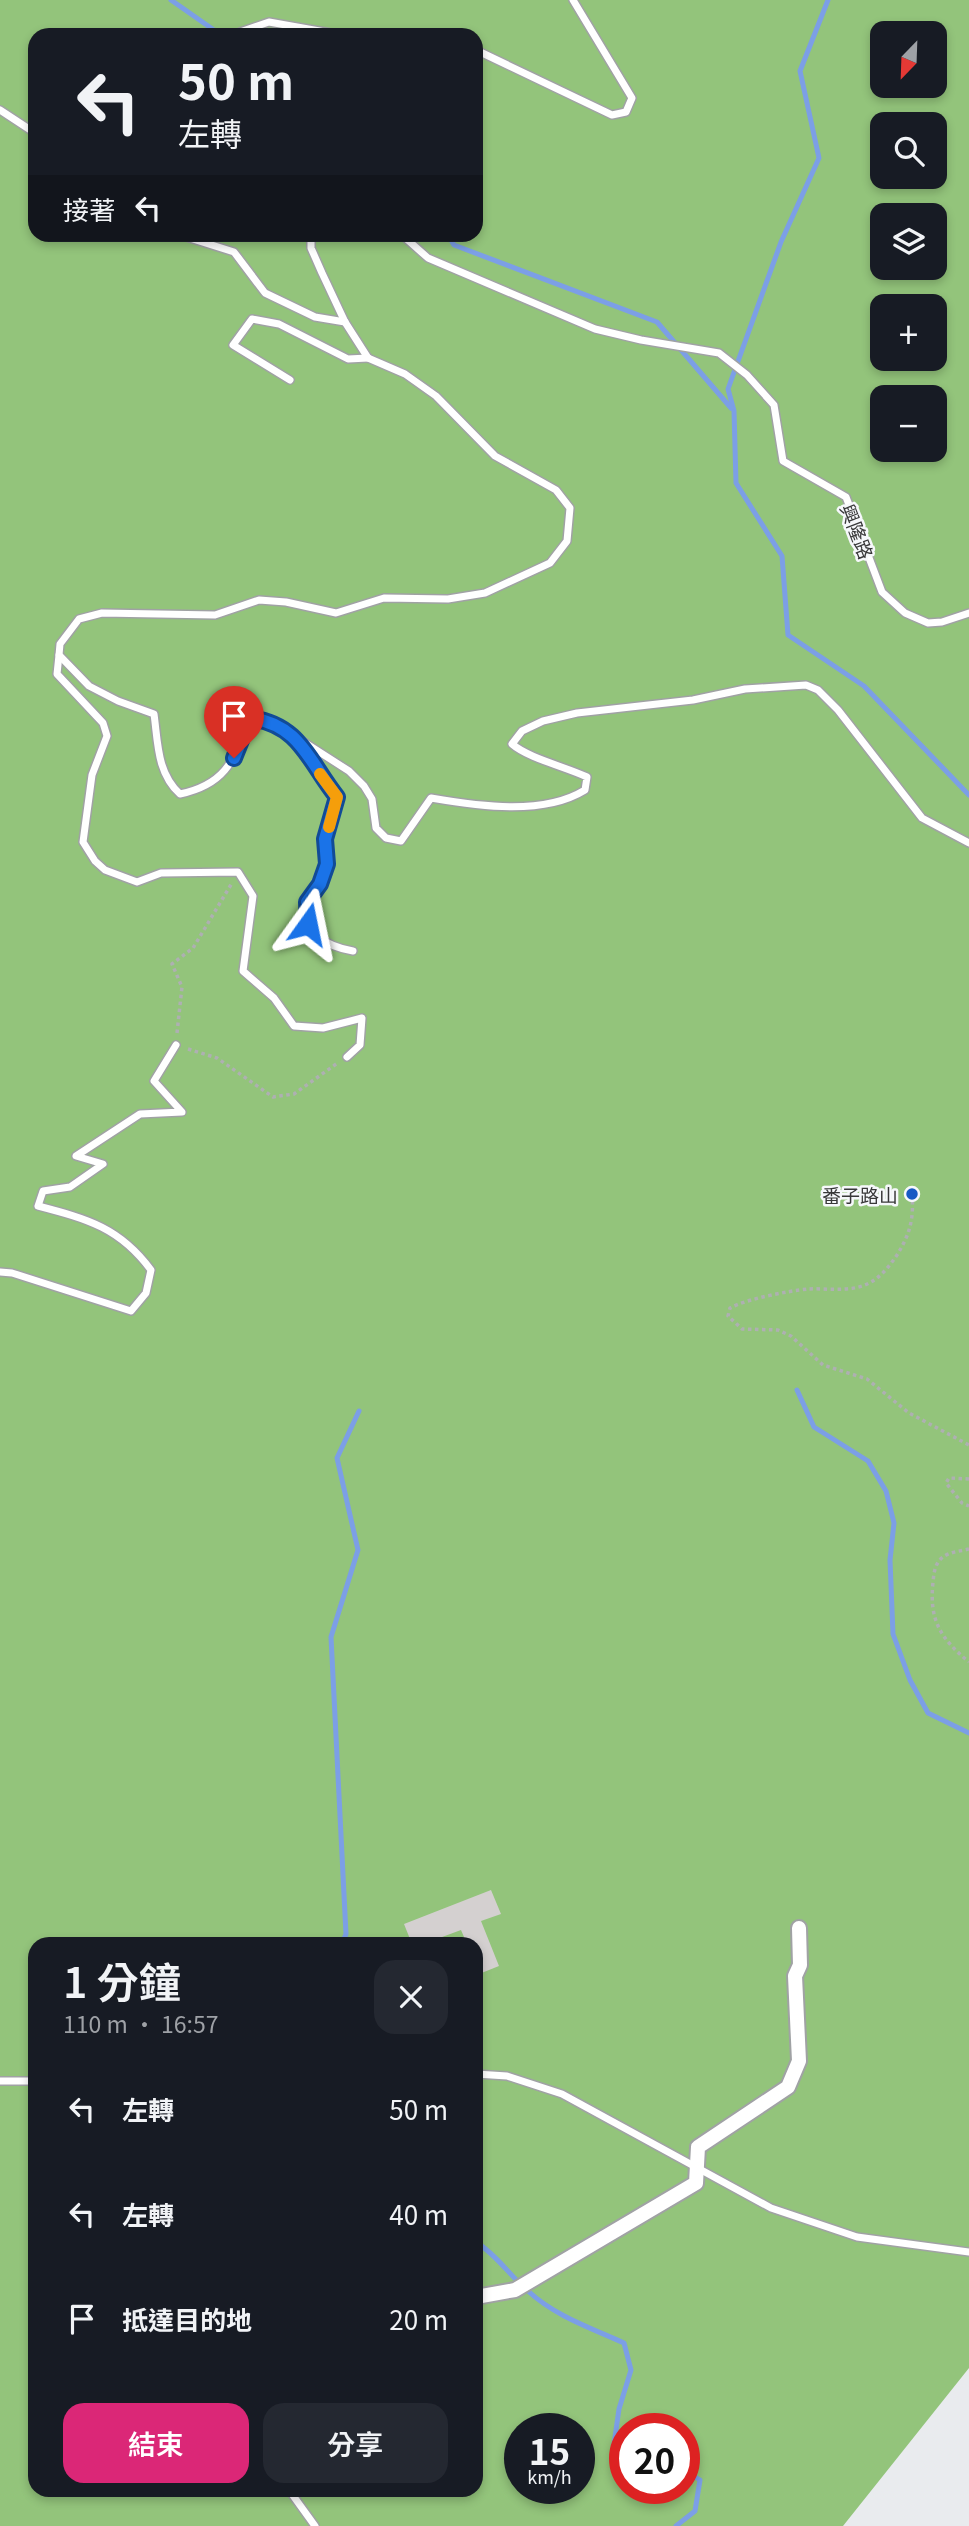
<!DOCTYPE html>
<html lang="zh-TW">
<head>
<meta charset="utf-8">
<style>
	:root { --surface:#171b24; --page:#242831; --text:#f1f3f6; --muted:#9ea1a6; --accent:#db2777 }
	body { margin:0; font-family:Georgia,"Noto Sans TC",serif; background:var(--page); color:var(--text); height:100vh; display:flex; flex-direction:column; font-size:26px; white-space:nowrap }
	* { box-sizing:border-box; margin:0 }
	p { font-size:23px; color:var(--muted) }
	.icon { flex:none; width:38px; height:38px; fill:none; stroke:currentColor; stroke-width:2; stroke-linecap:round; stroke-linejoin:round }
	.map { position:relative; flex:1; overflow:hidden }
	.panel { position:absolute; left:28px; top:1937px; width:455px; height:560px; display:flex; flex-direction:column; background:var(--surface); border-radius:21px; box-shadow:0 4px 10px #0003 }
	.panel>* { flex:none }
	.guide { position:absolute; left:28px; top:28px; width:455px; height:214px; border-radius:21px; box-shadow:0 4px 10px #0003; background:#171b24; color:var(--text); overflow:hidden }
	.needle { width:46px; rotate:203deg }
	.tools { position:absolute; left:870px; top:21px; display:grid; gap:14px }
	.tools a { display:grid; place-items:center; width:77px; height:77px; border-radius:14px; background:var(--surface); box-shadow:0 4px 10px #0003; font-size:35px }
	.speed { position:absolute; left:504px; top:2413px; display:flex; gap:14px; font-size:35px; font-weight:700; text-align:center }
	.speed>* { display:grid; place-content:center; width:91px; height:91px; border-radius:50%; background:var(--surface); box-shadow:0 4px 10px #0003; line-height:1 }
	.speed small { font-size:18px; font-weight:400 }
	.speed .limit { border:10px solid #d22; background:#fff; color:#111 }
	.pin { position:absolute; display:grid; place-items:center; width:60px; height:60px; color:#fff; margin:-72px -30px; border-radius:50% 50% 50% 0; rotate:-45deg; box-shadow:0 0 7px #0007 }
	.pin .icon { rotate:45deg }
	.me { position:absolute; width:77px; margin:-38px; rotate:12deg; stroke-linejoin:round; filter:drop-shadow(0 0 5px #0008) }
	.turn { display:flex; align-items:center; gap:24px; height:147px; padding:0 35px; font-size:32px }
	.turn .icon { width:91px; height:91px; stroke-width:2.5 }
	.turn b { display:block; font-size:49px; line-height:60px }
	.then { display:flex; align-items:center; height:66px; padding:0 35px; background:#0003; gap:14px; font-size:26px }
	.round { display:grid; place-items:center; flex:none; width:74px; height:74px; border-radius:21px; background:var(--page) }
	.overview { display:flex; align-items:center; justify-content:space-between; height:119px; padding:0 35px }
	h1 { font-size:42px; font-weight:600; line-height:52px }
	.button { display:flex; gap:14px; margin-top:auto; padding:14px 35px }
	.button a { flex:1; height:80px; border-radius:21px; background:var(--accent); color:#fff; font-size:28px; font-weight:600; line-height:80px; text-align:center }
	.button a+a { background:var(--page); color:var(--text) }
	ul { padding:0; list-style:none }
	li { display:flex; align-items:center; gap:21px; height:105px; padding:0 35px }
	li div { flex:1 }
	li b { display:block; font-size:26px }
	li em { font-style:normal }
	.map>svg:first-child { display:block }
</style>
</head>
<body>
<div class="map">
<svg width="969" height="2526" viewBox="0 0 969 2526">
	<rect width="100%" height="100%" fill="#e9ebee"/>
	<path fill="#93c47b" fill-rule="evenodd" d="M0,0H969V2368L843,2526H0ZM882,33H934V86H882ZM35,35H476V234H35ZM882,124H934V177H882ZM882,215H934V268H882ZM882,306H934V359H882ZM882,397H934V450H882ZM35,1944H476V2490H35ZM520,2429H579V2488H520ZM625,2429H684V2488H625Z"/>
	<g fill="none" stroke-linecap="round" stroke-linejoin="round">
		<g stroke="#7c9fe6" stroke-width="5">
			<polyline points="171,0 221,35"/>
			<polyline points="828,0 800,71 819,158 781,242 728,389 734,411 736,483 782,556 788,635 864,686 969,795"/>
			<polyline points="447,234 454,245 657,322 731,408"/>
			<polyline points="797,1390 814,1427 868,1461 886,1491 894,1523 890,1560 893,1634 910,1680 928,1713 969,1733"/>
			<polyline points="342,1944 346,1934 331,1637 358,1550 337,1458 359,1411"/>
			<path d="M476,2242C497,2255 509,2275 528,2291C555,2316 591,2328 624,2343L631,2370L619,2409L614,2444L625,2460"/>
			<polyline points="676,2526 695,2511 700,2480 684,2470"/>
		</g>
	</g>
	<polygon fill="#d4d0d0" points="491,1890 501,1914 481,1921 499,1966 479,1974 476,1966 476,1944 467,1944 461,1930 434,1940 436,1944 412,1944 404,1924"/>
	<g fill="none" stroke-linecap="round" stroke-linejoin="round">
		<defs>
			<g id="service">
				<polyline points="239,35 240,32 269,22 342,35"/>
				<polyline points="476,50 612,115 626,112 632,98 573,0"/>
				<polyline points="0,110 35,133"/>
				<polyline points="177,234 234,252 265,293 315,317 345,322"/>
				<path d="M311,234V248L322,273L345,322L368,358L405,374L436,396L495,456L556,490L570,508L567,541L550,563L485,593L448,599L384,598L336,613L286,602L259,600L215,615L102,613L79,619L60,644L59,655L89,686L118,701L154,714C158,743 157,773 180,794C227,784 234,759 251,718L271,721L349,771L364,786L372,799L376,828L386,838L401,841L431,798C478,806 543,816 585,790L587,777C566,767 528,758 512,744L522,731L543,721L577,713L693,700L745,689L806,685L818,690L838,710L922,818L969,843"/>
				<polyline points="401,234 428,258 595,329 641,340 719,353 747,375 774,405 783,461 846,497 882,592 905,613 928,623 942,622 969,613"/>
				<polyline points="290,380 233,345 252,319 279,324 348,359 368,358"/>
				<polyline points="59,655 57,674 103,723 107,736 92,775 83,842 95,861 105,870 137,882 161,873 238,872 253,896 243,971 274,998 294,1026 323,1028 362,1018 360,1045 347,1057"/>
				<path d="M299,742L337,797C334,810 327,825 325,838C324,847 328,856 326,865C324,881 310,892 308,903C300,933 329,947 353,951"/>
				<path d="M0,1272L12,1273L131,1311L146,1293L151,1270C120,1228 88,1219 38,1206L43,1191L70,1187L103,1164L76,1156L140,1114L182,1112L154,1081L176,1045"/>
				<polyline points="476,2074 507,2076 562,2094 771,2208 857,2237 969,2252"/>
				<polyline points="0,2081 35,2081"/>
				<polyline points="289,2490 315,2526"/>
			</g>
			<polyline id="minor" points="476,2297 515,2290 696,2183 698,2147 788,2087 799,2061 795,1976 800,1965 799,1928"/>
		</defs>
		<use href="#service" stroke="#a0a2a4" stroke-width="10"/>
		<use href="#minor" stroke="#a0a2a4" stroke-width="18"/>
		<g stroke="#aeb0b2" stroke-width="3.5" stroke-dasharray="3.5 3.5" stroke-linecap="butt">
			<polyline points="177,1033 182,987 172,964 193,948 232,883"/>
			<polyline points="188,1049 217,1058 273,1097 294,1094 339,1062"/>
			<path d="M912,1194C914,1219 910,1234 897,1255C890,1265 882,1276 871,1282C853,1293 828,1288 808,1289C788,1291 746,1299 730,1308L728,1316L742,1329L778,1330L791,1336L823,1365L867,1379L909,1413L969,1445"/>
			<polyline points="969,1479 949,1478 946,1483 962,1503 969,1506"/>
			<path d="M969,1549C961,1551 949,1552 943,1557C935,1563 934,1572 933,1582C929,1620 940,1638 969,1662"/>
		</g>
		<use href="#service" stroke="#fff" stroke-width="7"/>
		<use href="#minor" stroke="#fff" stroke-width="14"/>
	</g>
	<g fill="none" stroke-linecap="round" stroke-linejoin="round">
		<defs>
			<path id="route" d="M234,758L250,718C300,724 309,762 337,797L325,839L327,864L320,884L307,902L308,924"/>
		</defs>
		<use href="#route" stroke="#114b97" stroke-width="18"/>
		<use href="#route" stroke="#1a73e8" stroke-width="12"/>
		<polyline stroke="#f59e0b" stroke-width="12" points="320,774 337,797 329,827"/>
	</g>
	<circle fill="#1759c4" stroke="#f6f8fb" stroke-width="2.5" cx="912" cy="1194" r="7"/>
	<g text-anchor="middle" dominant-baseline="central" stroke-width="5" stroke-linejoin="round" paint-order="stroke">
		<g font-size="19" fill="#383839" stroke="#f6f8fb">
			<text transform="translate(858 531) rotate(69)">興隆路</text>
		</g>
		<g font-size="19" fill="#383839" stroke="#f6f8fb" text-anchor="end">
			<text x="898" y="1194">番子路山</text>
		</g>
	</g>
</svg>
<div class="tools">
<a><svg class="needle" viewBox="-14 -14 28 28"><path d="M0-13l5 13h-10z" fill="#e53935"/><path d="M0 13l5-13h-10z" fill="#9ea1a6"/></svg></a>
<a><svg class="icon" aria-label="search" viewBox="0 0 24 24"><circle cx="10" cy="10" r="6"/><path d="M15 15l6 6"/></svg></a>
<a><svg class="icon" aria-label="layers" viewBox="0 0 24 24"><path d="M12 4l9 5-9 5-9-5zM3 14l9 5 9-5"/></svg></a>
<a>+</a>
<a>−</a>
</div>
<div class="speed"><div>15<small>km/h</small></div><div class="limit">20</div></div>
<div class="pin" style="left:234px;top:758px;background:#d93025"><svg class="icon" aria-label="arrive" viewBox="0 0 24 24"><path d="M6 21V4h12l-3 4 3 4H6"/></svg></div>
<svg class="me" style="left:308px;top:924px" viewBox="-20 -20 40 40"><path d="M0-17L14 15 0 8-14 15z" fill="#1a73e8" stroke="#fff" stroke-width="4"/></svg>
<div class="guide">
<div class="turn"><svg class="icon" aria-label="left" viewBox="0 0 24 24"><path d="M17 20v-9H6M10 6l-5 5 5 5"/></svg><div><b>50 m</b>左轉</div></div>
<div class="then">接著<svg class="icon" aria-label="left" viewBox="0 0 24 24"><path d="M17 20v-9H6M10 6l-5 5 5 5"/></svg></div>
</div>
<section class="panel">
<div class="overview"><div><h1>1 分鐘</h1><p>110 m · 16:57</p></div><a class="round"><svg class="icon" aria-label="close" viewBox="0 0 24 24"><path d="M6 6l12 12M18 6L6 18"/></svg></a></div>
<ul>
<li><svg class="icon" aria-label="left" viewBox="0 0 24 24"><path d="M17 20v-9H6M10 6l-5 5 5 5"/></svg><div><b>左轉</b></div><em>50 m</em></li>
<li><svg class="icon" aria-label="left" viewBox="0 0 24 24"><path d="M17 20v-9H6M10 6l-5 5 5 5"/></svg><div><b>左轉</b></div><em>40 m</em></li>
<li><svg class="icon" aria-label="arrive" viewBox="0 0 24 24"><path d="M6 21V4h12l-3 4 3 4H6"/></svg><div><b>抵達目的地</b></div><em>20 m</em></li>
</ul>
<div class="button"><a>結束</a><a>分享</a></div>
</section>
</div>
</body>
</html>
